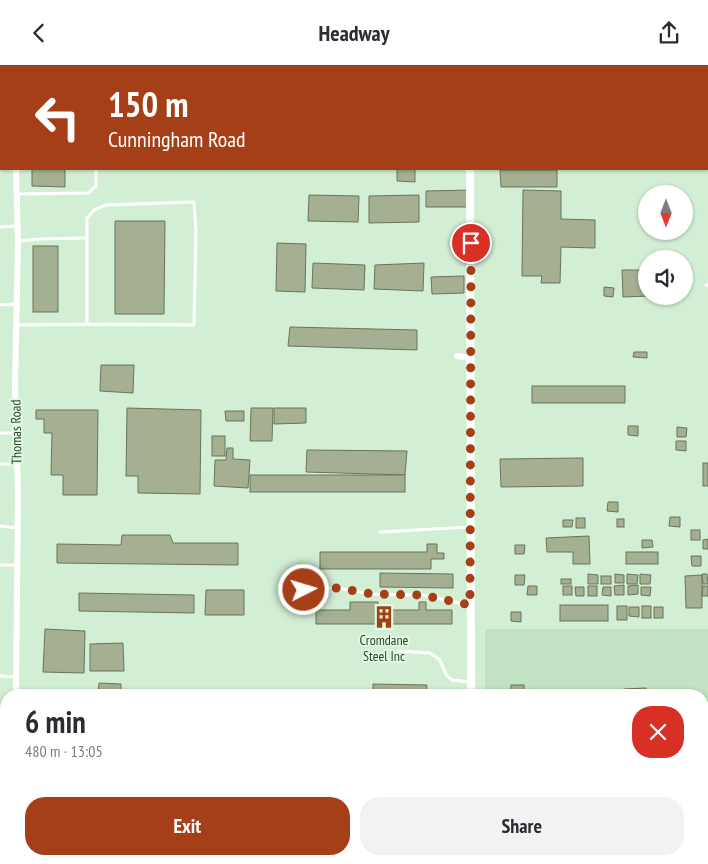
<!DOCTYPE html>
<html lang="en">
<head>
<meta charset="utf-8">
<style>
	:root { --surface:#fff; --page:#f2f2f3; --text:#2b2b33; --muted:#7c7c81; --accent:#a53f18 }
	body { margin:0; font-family:"PT Sans Narrow",sans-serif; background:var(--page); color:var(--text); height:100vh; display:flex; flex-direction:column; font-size:19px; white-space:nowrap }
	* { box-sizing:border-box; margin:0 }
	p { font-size:16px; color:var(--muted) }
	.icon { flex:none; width:28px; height:28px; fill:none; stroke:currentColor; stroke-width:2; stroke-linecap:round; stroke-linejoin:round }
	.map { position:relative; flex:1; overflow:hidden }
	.side { position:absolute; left:0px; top:624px; width:709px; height:176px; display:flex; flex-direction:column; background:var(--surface); border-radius:20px 20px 0 0; box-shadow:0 1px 4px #0004 }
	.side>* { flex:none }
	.guide { position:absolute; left:0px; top:0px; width:709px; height:105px; box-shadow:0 1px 4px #0004; background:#a53f18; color:#fff; overflow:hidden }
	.needle { width:32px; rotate:180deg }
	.tools { position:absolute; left:638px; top:120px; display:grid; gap:10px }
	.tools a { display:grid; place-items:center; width:55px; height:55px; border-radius:50%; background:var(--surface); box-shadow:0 1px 4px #0004; font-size:25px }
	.pin { position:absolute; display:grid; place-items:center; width:42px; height:42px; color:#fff; margin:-21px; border:2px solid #fff; border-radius:50%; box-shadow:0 1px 5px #0007 }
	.me { position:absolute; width:55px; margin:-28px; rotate:85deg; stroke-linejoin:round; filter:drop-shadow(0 0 4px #0008) }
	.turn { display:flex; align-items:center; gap:18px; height:105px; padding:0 25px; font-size:22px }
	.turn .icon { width:65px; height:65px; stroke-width:2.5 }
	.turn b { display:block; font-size:35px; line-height:42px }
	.round { display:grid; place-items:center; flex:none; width:52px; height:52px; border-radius:20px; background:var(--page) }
	.summary { display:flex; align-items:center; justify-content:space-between; height:85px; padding:0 25px }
	h1 { font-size:30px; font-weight:800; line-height:38px }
	.button { display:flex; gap:10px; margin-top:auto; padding:10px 25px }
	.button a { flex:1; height:58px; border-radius:20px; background:var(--accent); color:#fff; font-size:20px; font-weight:800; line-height:58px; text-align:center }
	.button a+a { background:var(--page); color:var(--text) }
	header { display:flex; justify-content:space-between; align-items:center; height:65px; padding:0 25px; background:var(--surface); font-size:22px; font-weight:800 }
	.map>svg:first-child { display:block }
</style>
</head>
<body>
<header><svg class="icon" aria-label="back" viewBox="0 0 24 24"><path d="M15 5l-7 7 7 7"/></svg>Headway<svg class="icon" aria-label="share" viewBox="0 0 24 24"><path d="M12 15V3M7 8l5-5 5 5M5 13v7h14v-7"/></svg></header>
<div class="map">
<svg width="708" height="799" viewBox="0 0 708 799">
	<rect width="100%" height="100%" fill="#d2eed4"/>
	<polygon fill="#c1e2c3" points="485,564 708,564 708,799 485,799 485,794 702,794 702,630 485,630"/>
	<g fill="#a4b091" stroke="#697558">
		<rect x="33" y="0" width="34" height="1"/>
		<rect x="186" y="0" width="24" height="1"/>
		<rect x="498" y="0" width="61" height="1"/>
		<polygon points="32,104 65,104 65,122 32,121"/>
		<polygon points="397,104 415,104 415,117 397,116"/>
		<polygon points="500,105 557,105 557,122 501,122"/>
		<polygon points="470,125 470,142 426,142 426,126"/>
		<polygon points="523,125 561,126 561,154 595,155 595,183 561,182 560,218 541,218 542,211 522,211"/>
		<polygon points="309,130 359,131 358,157 308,156"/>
		<polygon points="419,130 419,157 369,158 369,131"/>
		<polygon points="115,156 165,156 164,249 115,249"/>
		<polygon points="277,178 306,179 305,227 276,226"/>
		<rect x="33" y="181" width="25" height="66"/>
		<polygon points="313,198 365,200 364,225 312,223"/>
		<polygon points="424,198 423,226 374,224 375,200"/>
		<polygon points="622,205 646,205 646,231 649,231 623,232"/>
		<polygon points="464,211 464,228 432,229 431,212"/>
		<polygon points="604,222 614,223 613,232 604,231"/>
		<polygon points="290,262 417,265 417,285 288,281"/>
		<polygon points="634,287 647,287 647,293 633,292"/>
		<polygon points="101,300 134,300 133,328 100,326"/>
		<rect x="532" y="321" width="93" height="17"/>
		<polygon points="127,343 201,345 200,429 138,428 138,411 126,411"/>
		<polygon points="251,343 273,343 272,376 250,376"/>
		<polygon points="274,343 306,343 306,358 274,359"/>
		<polygon points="36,345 98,345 97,430 63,430 63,410 51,410 52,368 44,368 44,354 36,354"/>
		<polygon points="225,346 244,346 244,356 226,356"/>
		<polygon points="628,361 638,361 638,371 628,370"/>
		<polygon points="677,362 687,363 686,372 677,372"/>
		<rect x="212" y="371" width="13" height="20"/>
		<polygon points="676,376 686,376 686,386 676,385"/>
		<polygon points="227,383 233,383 233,394 250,395 248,423 214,421 215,395 226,395"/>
		<polygon points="307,385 407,386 405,410 306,407"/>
		<polygon points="583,393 583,421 501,422 500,394"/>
		<rect x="703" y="398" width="5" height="23"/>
		<rect x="250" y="410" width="155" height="17"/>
		<polygon points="608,437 618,437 618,447 607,446"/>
		<polygon points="670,452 680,452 680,462 669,461"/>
		<rect x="576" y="453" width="9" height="10"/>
		<rect x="617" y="454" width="7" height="8"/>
		<polygon points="563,455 573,455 572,462 563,462"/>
		<rect x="691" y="465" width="9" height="10"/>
		<polygon points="122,470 170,470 173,478 238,478 238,500 57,498 57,479 121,480"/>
		<polygon points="589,471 590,499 573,499 573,487 547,487 546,473"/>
		<polygon points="708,474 708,484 703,484 703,475"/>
		<polygon points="642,475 652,475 653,482 642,483"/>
		<polygon points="427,479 437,479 437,488 444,488 444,494 431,494 431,504 320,504 320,487 427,487"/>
		<polygon points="515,480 525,480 524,489 515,489"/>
		<rect x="626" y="487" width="32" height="12"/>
		<polygon points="691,491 701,491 701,501 692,501"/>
		<polygon points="380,508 453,509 453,523 380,522"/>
		<polygon points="588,509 598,510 598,519 588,519"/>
		<polygon points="615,509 624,510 624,518 615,518"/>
		<polygon points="627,509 638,510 637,519 627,519"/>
		<polygon points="640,509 651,510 650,519 640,519"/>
		<polygon points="702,509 707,509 708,519 703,519"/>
		<polygon points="515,510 525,510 524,520 515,520"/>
		<polygon points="702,510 702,543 686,543 685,511"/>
		<rect x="601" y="511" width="10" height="8"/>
		<rect x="561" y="514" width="10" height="5"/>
		<polygon points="624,520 624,530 615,530 614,521"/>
		<polygon points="638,520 638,529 628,530 628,521"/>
		<polygon points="528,521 537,521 537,530 527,530"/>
		<rect x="563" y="521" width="9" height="9"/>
		<rect x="588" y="521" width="9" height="10"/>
		<polygon points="703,521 708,521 708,531 702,531"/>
		<polygon points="575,522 584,522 584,531 576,531"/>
		<polygon points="603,522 611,522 611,531 602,530"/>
		<polygon points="641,522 651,522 650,531 641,530"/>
		<polygon points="206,525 244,525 244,550 205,550"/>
		<polygon points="79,528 194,530 194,548 79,546"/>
		<polygon points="350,537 378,537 378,545 419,545 419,537 426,537 426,545 452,545 452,559 316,559 316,545 350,545"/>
		<rect x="560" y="540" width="48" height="16"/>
		<rect x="617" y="541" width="10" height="14"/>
		<rect x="642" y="541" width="9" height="12"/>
		<polygon points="629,542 639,542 639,552 629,551"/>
		<rect x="654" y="542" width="9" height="11"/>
		<polygon points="511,547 521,547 521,557 511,556"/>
		<polygon points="45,564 85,566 84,608 43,607"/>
		<polygon points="123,578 124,606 90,606 90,579"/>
		<polygon points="99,618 121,619 121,630 98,630"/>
		<polygon points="373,619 427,620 426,630 373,630"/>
		<rect x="511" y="620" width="13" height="10"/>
		<polygon points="646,623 646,630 624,630 624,624"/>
		<polygon points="320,794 462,794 462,796 453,796 453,799 320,799"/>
	</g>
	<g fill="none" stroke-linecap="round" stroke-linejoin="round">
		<g stroke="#fff" stroke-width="3">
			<polyline points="662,1 663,0"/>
			<polyline points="17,129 88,128 96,121 96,104"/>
			<polyline points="0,162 17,161"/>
			<polyline points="19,176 41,174 86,173"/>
			<polyline points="706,220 708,220"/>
			<polyline points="0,240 16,239"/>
			<path d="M16,260C75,259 134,259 194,260L196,165L194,137L106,140L94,145L87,153V259"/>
			<polyline points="0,368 16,368"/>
			<polyline points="0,399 16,399"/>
			<polyline points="0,461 16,463"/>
			<polyline points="380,467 470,462"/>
			<polyline points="0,500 16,500"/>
			<polyline points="291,527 318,523 338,523 371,529 422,530 470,540"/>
			<polyline points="398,586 430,588 439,594 447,611 452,615 470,617"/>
			<polyline points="0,611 16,612"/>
			<polyline points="0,749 6,748"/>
		</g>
		<g stroke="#fff" stroke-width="6">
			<polyline points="13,0 13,1"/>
			<polyline points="16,104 18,176 15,321 18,430 16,630"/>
			<polyline points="457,291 470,293"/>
			<polyline points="16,799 16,794"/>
		</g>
		<g stroke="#fff" stroke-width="8">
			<polyline points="474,1 474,0"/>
			<polyline points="470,104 471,630"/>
			<polyline points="471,794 471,799"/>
		</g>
	</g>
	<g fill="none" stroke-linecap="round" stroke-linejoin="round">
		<polyline stroke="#a53f18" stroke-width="9" stroke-dasharray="0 16.2" points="304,525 318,523 338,523 372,529 422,530 470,540 471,178"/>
	</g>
	<defs>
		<symbol id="building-bare" viewBox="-9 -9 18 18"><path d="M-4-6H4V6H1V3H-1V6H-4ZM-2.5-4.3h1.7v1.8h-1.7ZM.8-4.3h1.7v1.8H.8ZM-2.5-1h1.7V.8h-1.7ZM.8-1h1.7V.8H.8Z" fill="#a53f18" stroke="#dffbe1" stroke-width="2.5" paint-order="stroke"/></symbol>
	</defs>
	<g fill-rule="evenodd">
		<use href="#building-bare" x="368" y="536" width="32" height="32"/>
	</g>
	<g text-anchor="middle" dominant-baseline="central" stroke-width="4" stroke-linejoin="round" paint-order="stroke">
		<g font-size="14" fill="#333e34" stroke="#dffbe1">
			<text transform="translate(16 367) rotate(-91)">Thomas Road</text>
		</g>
		<g font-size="14" fill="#333e34" stroke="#dffbe1">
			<text x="384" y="575">Cromdane<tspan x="384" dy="16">Steel Inc</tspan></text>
		</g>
	</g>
</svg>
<div class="tools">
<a><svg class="needle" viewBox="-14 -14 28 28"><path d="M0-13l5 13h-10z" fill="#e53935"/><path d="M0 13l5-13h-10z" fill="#7c7c81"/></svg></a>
<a><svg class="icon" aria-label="sound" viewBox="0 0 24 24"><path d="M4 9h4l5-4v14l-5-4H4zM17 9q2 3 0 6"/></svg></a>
</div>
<div class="pin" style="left:471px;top:178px;background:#d93025"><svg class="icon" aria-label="arrive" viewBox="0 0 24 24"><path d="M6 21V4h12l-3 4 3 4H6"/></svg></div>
<svg class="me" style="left:304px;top:525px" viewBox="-20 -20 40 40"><circle r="17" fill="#a53f18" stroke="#fff" stroke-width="3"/><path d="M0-11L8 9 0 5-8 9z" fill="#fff"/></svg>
<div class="guide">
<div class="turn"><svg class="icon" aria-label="left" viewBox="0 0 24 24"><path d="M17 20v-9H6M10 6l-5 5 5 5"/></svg><div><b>150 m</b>Cunningham Road</div></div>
</div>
<section class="side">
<div class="summary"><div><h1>6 min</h1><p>480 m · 13:05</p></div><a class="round" style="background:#d93025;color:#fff"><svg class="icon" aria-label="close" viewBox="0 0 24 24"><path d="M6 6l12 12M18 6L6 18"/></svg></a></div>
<div class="button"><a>Exit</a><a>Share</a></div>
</section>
</div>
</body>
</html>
